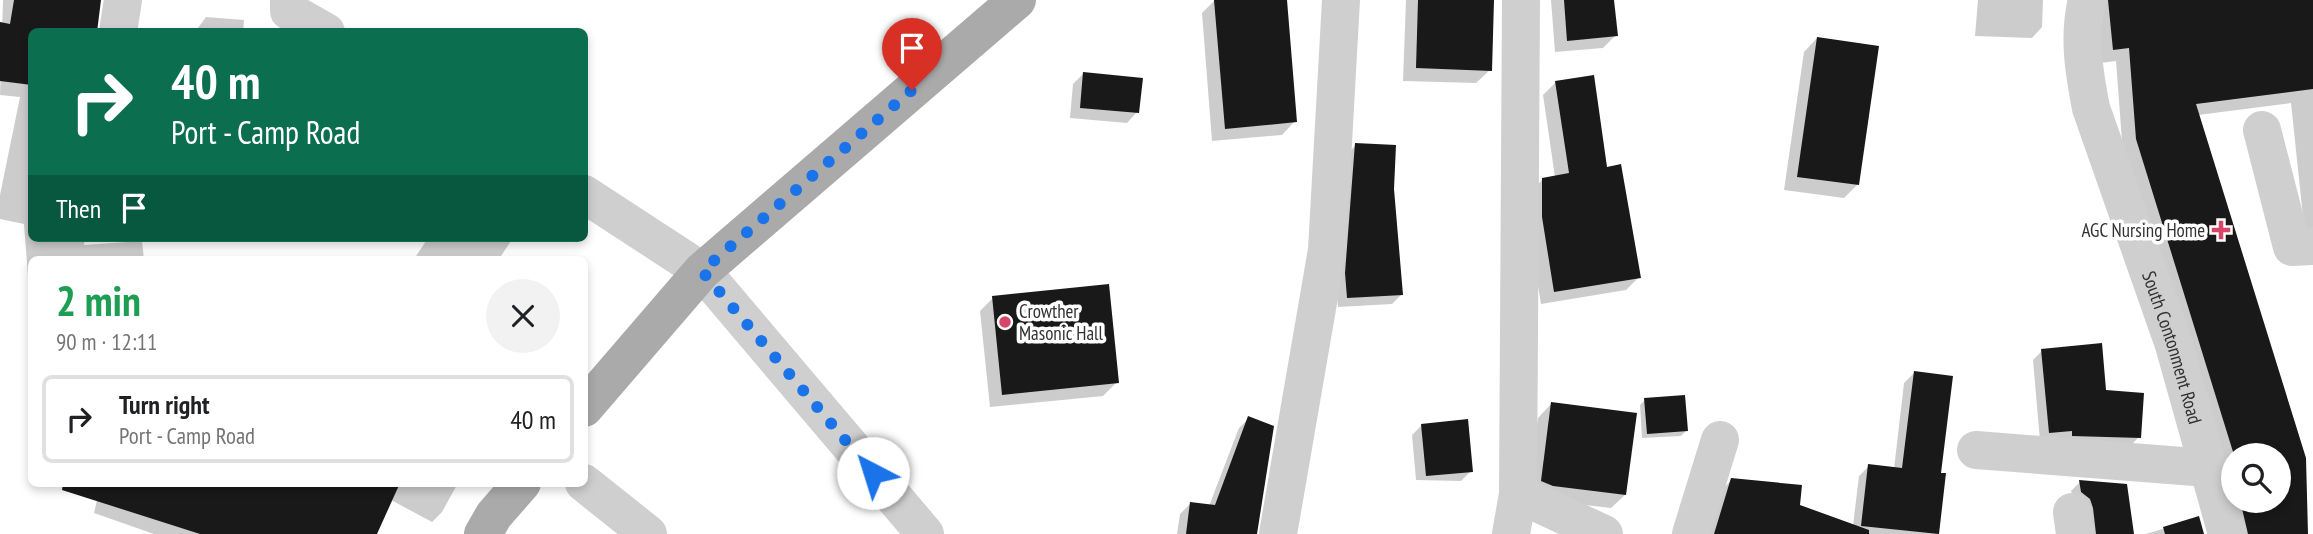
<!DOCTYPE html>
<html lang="en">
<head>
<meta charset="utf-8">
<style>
	:root { --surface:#fff; --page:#f2f2f2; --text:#202124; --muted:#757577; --line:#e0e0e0 }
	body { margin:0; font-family:"PT Sans Narrow",sans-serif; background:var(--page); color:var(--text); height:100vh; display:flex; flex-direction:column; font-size:26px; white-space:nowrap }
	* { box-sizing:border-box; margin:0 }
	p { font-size:23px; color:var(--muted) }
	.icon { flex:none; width:38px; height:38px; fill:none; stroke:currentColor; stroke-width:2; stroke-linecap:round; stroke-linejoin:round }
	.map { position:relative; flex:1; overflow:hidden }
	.side { position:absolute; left:28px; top:256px; width:560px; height:231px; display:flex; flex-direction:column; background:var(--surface); border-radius:10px; box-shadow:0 4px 10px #0003 }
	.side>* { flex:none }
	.banner { position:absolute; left:28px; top:28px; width:560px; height:214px; border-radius:10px; box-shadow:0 4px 10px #0003; background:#0b6e4f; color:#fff; overflow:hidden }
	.tools { position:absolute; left:2221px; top:443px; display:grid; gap:14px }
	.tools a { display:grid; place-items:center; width:70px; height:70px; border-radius:50%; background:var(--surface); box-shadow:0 4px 10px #0003; font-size:35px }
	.pin { position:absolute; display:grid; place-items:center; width:60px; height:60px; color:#fff; margin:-72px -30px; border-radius:50% 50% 50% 0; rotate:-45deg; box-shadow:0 0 7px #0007 }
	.pin .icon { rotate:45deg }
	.me { position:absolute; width:77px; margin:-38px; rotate:320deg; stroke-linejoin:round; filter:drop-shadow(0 0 5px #0008) }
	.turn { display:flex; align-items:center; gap:24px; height:147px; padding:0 28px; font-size:32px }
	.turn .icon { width:91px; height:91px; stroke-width:2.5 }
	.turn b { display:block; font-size:49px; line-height:60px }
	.then { display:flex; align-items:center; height:66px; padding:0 28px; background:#0003; gap:14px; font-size:26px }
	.round { display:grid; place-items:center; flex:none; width:74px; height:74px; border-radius:37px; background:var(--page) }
	.head { display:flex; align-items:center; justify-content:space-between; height:119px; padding:0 28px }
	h1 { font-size:42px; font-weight:700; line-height:52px; color:#1e9e55 }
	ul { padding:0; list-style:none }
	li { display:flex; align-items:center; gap:21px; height:88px; margin:0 14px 10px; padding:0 14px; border:4px solid var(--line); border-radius:10px }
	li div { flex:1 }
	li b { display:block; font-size:26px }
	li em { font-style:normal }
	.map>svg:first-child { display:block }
</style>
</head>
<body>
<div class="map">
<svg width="2313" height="534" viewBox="0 0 2313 534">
	<rect width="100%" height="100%" fill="#fff"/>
	<g fill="#0003" fill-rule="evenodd">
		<polygon points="3,0 100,0 32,32 32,238 85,238 84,245 142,241 144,259 32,259 32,329 24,224 0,219 0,195 20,97 0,95"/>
		<polygon points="1215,0 1285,0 1295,121 1282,135 1212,141 1202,13"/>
		<polygon points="1406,0 1493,0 1490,70 1476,83 1403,81"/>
		<polygon points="1551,0 1612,0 1616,35 1603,48 1555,52"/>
		<polygon points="1978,0 2043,0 2042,27 2032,38 1975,36"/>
		<path d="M2092,0H2313V235L2305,236L2291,103L2198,115L2307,534H2231L2123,154L2116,61L2100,63ZM2233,455H2278V500H2233Z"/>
		<polygon points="206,17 244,20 243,32 195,32"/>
		<polygon points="1817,38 1858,184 1844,198 1784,190 1804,52"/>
		<polygon points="1083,74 1137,112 1127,123 1070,118 1073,84"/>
		<polygon points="1556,82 1606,169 1639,277 1626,290 1541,304 1529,231 1530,192 1543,179 1555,177 1543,95"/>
		<polygon points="1356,145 1402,294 1392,304 1338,307 1336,283 1346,155"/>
		<polygon points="428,238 513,238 499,259 414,259"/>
		<polygon points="993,298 1117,382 1103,396 990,407 980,311"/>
		<polygon points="2042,351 2105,392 2139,437 2130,446 2040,441 2033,360"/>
		<polygon points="1914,373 1939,474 1944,475 1937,534 1852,534 1859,476 1869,466 1894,469 1904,383"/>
		<polygon points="1645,400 1686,431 1681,436 1642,438 1640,405"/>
		<polygon points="1551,404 1625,495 1611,508 1551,501 1528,494 1538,418"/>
		<polygon points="1249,418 1255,534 1177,534 1180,514 1190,504 1209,506 1239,428"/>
		<polygon points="1422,425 1471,471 1461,481 1416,480 1412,435"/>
		<polygon points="1732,479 1798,506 1839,534 1708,534 1722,490"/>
		<polygon points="2080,482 2133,534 2087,534 2071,491"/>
		<polygon points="101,483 458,483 442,512 432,522 391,500 375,534 154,534 94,513"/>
		<polygon points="2198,518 2203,534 2146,534"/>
	</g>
	<g fill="#191919">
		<polygon points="14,0 101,0 97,32 32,32 32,85 0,81 0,22 10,24"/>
		<polygon points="1214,0 1287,0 1297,122 1225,129"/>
		<polygon points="1418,0 1494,0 1492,71 1416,68"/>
		<polygon points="1564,0 1614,0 1618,36 1567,41"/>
		<polygon points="2108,0 2313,0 2313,89 2196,104 2306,458 2308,534 2248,534 2240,500 2278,500 2278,455 2234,455 2136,139 2129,48 2113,50"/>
		<polygon points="1817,37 1879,46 1859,185 1797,177"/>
		<polygon points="1083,72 1143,78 1139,113 1080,108"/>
		<polygon points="1594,75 1607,167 1621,164 1641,278 1554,292 1542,217 1542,178 1569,173 1555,81"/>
		<polygon points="1355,143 1396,145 1394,189 1403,295 1347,298 1345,273"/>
		<polygon points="1109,284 1119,383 1002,395 992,296"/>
		<polygon points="2102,343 2106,390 2144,393 2141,438 2072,436 2072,431 2049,433 2041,349"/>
		<polygon points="1914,371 1953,376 1941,473 1946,473 1939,534 1861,526 1868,464 1902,468"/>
		<polygon points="1685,395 1688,431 1647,434 1644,398"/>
		<polygon points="1551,402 1637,413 1626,495 1553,486 1541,481"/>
		<polygon points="1248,416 1274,426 1257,534 1186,534 1190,502 1215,505"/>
		<polygon points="1468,419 1473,472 1426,476 1421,424"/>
		<polygon points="1731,478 1802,485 1800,505 1869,530 1869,534 1714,534"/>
		<polygon points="2079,480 2127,484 2134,534 2096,534 2093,508 2090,499 2081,492"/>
		<polygon points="63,483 400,483 377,534 200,534 62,490"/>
		<polygon points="2199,516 2204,534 2165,534 2163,527"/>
	</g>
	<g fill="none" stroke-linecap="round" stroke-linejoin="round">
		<g stroke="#cfcfcf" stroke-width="38">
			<polyline points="289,0 289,11 326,32"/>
			<path id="s1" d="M2087,0C2078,36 2084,72 2091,108L2174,345L2227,534"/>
			<polyline points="118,32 123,0"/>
			<polyline points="2262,130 2292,247 2313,246"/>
			<polyline points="584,194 702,271 925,534"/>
			<polyline points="1976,450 2208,468"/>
			<polyline points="584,483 648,534"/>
			<polyline points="1518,494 1604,534"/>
			<polyline points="2072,512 2075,534"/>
			<polyline points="1278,534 1327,250 1341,0"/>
			<polyline points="1511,534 1518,494 1521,0"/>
			<polyline points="1691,534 1720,440"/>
		</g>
		<g stroke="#aaa" stroke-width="38">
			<polyline points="584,408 702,271 1017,0"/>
			<polyline points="483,534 494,515 522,483"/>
		</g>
	</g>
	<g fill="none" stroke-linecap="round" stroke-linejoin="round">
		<polyline stroke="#1a73e8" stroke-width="12" stroke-dasharray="0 21.6" points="873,473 702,271 912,90"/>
	</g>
	<g fill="#d64669" stroke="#fff" stroke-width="2.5">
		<path d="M2217.5 219.5h7v7h7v7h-7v7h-7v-7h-7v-7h7z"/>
		<circle cx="1005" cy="322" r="7"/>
	</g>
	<g text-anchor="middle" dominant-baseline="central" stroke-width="7" stroke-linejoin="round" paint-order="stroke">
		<g font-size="19" fill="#323232" stroke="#fff" text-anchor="end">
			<text x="2205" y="230">AGC Nursing Home</text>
			<text x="1019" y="311" text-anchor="start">Crowther<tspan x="1019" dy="22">Masonic Hall</tspan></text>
		</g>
		<g font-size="19" fill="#323232" stroke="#fff">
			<text stroke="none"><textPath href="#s1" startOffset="362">South Contonment Road</textPath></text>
		</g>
	</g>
</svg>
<div class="tools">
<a><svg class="icon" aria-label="search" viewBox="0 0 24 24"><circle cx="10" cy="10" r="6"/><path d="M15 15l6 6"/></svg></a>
</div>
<div class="pin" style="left:912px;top:90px;background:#d93025"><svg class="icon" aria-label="arrive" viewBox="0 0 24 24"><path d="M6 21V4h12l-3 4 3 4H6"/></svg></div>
<svg class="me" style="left:873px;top:473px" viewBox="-20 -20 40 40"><circle r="19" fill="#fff"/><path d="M0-13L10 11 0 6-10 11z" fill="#1a73e8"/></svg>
<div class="banner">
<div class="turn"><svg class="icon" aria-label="right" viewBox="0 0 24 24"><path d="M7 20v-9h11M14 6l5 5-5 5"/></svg><div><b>40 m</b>Port - Camp Road</div></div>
<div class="then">Then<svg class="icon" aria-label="arrive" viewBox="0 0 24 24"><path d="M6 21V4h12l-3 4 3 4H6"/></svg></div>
</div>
<section class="side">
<div class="head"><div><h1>2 min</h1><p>90 m · 12:11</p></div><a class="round"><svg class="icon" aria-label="close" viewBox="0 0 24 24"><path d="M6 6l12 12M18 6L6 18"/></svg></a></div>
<ul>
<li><svg class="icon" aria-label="right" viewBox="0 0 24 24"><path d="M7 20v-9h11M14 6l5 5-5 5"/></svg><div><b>Turn right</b><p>Port - Camp Road</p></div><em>40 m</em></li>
</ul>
</section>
</div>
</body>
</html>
